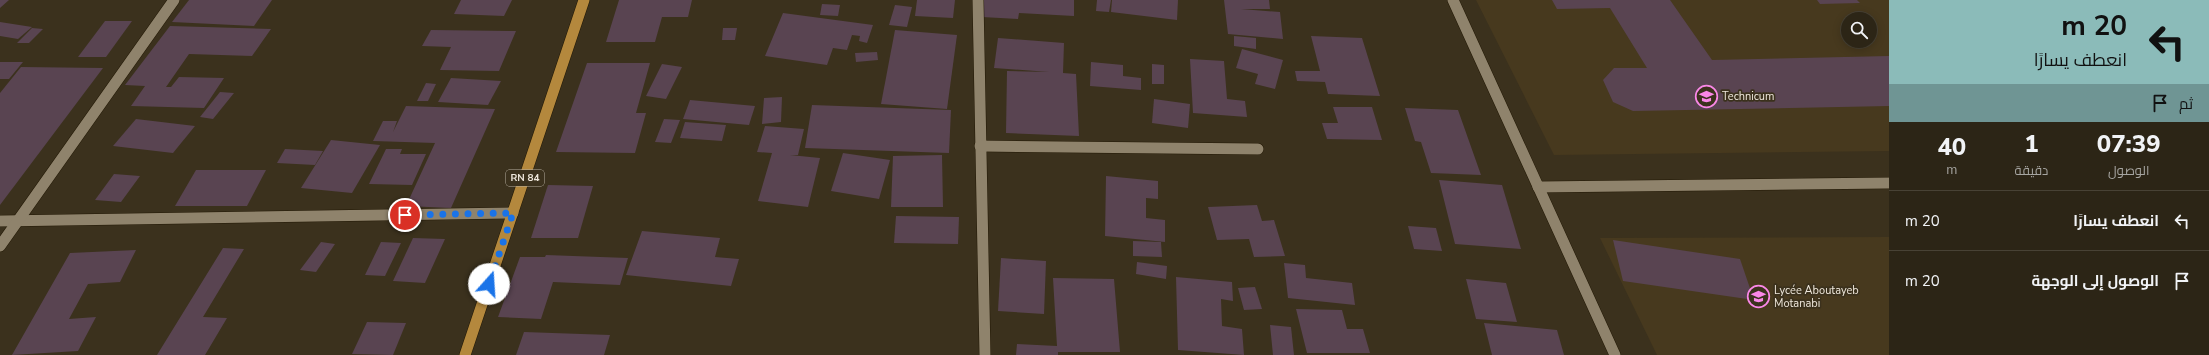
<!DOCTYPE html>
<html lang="ar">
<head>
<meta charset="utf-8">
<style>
	:root { --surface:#2c2516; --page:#342d1f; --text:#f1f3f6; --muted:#a6a5a1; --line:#484235 }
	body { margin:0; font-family:"Nunito Sans",Cairo,sans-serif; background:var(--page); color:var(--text); direction:rtl; height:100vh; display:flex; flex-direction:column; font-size:15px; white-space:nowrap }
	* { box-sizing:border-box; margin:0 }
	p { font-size:13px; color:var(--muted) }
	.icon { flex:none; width:22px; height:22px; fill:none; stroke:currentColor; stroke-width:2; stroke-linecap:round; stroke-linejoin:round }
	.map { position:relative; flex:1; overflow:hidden; direction:ltr }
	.panel { display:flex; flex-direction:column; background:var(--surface); width:320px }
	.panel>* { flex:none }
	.hud { background:#8bbbb9; color:#111; overflow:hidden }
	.controls { position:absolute; left:1841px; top:12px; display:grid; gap:8px }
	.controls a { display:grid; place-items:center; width:36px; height:36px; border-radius:50%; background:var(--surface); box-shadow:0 2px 10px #0003,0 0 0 1px var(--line); font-size:20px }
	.pin { position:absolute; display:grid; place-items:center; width:34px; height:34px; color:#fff; margin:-17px; border:2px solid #fff; border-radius:50%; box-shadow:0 1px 4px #0007 }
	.me { position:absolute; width:44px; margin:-22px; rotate:19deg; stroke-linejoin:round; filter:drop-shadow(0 0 3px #0008) }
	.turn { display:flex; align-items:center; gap:14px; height:84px; padding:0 16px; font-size:18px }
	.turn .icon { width:52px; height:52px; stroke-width:2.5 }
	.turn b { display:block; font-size:28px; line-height:34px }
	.then { display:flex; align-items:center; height:38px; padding:0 16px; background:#0003; gap:8px; font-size:15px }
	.eta { display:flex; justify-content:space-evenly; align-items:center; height:68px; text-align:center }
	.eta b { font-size:24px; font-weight:800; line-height:28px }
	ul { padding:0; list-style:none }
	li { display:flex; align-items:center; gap:12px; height:60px; padding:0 16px; border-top:1px solid var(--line) }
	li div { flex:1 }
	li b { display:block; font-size:15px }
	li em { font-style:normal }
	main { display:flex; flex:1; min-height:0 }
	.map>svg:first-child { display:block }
</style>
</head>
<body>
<main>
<section class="panel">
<div class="hud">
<div class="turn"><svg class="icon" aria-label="left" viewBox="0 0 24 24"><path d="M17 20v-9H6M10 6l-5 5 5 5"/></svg><div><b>20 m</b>انعطف يسارًا</div></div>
<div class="then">ثم<svg class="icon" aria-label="arrive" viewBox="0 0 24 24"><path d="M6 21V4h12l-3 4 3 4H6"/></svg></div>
</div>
<div class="eta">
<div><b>07:39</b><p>الوصول</p></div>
<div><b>1</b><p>دقيقة</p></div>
<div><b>40</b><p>m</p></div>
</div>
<ul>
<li><svg class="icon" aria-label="left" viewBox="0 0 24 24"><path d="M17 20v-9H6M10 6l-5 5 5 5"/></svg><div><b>انعطف يسارًا</b></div><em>20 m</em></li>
<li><svg class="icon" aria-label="arrive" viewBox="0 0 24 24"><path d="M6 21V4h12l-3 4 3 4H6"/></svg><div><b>الوصول إلى الوجهة</b></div><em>20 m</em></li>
</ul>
</section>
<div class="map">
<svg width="1889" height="355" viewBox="0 0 1889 355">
	<rect width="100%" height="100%" fill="#3b311d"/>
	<g fill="#47391e" fill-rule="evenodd">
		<path d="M1476,0H1889V151L1554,155ZM1848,19H1870V41H1848Z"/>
		<polygon points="1889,237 1889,355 1657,355 1600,238"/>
	</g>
	<g fill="#594451">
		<polygon points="0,0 9,0 0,8"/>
		<polygon points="189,0 272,0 254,26 172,22"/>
		<polygon points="461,0 512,0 504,16 454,14"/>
		<polygon points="619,0 692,0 688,17 662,17 655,42 606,42"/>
		<polygon points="917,0 955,0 953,18 915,16"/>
		<polygon points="983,0 1074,0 1074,16 1019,13 1018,19 982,17"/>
		<polygon points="1097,0 1111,0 1109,12 1096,11"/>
		<polygon points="1112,0 1178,0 1177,20 1111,12"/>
		<polygon points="1224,0 1269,0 1270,9 1241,9 1280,12 1283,39 1228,34"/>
		<polygon points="1552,0 1670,0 1712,60 1889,56 1889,106 1633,111 1613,102 1603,80 1614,68 1647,68 1610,8 1557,9"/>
		<polygon points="1817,0 1857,0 1860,3 1820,4"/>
		<polygon points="822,4 840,5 838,16 820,15"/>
		<polygon points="895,5 912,7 907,27 889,25"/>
		<polygon points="783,13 873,25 867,43 859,41 860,36 852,35 847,50 833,48 827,65 765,56"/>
		<polygon points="105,21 132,21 106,57 78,57"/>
		<polygon points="0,22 32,27 18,39 0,36"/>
		<polygon points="170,26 271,29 252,56 189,54 166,87 171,87 179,77 224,78 204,108 131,106 145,86 125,85"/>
		<polygon points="32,28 43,29 29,43 17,43"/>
		<polygon points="723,28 737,28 735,40 722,40"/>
		<polygon points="431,30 516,31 499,71 440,70 451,47 422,46"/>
		<polygon points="895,30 957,35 947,109 881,104"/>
		<polygon points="1234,36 1256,38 1256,49 1234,46"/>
		<polygon points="1311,36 1362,38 1380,96 1328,94 1325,82 1297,81 1295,71 1320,71"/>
		<polygon points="998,38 1064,43 1063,73 1076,74 1079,136 1006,133 1007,71 1049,72 994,68"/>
		<polygon points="1242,49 1283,60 1275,89 1255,84 1258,74 1236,68"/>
		<polygon points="877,52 878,60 856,62 855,53"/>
		<polygon points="1190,59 1224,61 1227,99 1245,101 1247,117 1193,113"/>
		<polygon points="0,62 23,62 9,79 0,79"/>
		<polygon points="1091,62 1123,65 1123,76 1141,78 1141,90 1090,86"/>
		<polygon points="587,63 650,63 636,113 646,113 635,153 556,152"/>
		<polygon points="662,64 682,67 666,99 646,96"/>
		<polygon points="1152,64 1164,65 1164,84 1152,84"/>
		<polygon points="21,67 103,68 0,205 0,93"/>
		<polygon points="451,78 501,81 488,105 438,102"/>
		<polygon points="426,83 436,84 428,101 417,101"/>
		<polygon points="220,92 234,93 213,119 200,117"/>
		<polygon points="782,97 781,122 762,124 764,98"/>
		<polygon points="1154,99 1190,104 1188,128 1152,123"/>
		<polygon points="690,100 755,106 749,125 683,119"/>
		<polygon points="812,105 951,110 949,153 805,148"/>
		<polygon points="406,106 495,109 451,208 406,206 435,143 373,141 383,121 397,121 393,132"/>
		<polygon points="1333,107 1372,107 1382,140 1327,139 1322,123 1338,123"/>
		<polygon points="1405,108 1458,110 1481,175 1431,173 1421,142 1415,141"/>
		<polygon points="136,119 195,126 173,153 113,146"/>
		<polygon points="664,119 680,120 671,143 655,142"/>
		<polygon points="685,122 726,125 722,141 680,138"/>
		<polygon points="765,126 804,129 798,155 790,155 820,158 808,207 758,201 772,153 757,152"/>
		<polygon points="331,140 380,145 352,193 301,188"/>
		<polygon points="285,149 323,151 315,165 277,163"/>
		<polygon points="386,149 402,149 400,154 426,154 412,185 369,184"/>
		<polygon points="843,153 890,160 879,199 831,191"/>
		<polygon points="942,155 943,207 891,207 893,156"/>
		<polygon points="196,170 266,170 247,206 175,206"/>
		<polygon points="114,174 140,176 121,202 95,200"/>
		<polygon points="1106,176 1158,181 1158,199 1146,198 1146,218 1165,220 1165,242 1105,236"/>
		<polygon points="1439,180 1502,185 1521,249 1455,244"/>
		<polygon points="548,185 593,186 578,238 531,238"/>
		<polygon points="1257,205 1262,221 1274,220 1285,256 1254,257 1249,239 1217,240 1208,207"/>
		<polygon points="896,216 959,217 958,244 894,243"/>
		<polygon points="1408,226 1436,228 1442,251 1414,249"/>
		<polygon points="642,231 720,238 715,257 739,259 731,286 626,275"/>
		<polygon points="413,238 445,239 425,283 393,281"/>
		<polygon points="1613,240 1740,259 1754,300 1623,281"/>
		<polygon points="1133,241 1161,242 1162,257 1133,256"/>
		<polygon points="321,242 335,244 316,272 300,270"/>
		<polygon points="381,242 401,243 385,276 365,275"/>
		<polygon points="223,248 244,249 203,317 227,318 205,355 157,355"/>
		<polygon points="136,250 120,282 88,284 69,319 96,317 78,351 12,355 70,253"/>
		<polygon points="546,255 628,258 620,285 553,282 541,319 498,317 520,257 545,257"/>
		<polygon points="1001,258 1046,261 1044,314 998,311"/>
		<polygon points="1137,262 1167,266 1166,279 1136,274"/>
		<polygon points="1284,263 1305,265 1306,278 1352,283 1355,305 1288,298"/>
		<polygon points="1176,277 1232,282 1233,301 1221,299 1222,326 1242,329 1244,355 1178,350"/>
		<polygon points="1053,278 1114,279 1120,352 1058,352 1058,355 1016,355 1017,344 1057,346"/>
		<polygon points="1466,279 1506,283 1517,322 1476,319"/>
		<polygon points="1255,287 1262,309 1244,310 1238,288"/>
		<polygon points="1296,309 1342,310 1347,329 1363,329 1370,353 1307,353"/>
		<polygon points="367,322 406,323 393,355 352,354"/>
		<polygon points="1484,323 1557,330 1564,355 1492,355"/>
		<polygon points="1270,325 1291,327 1294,355 1273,355"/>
		<polygon points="524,332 610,335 604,355 516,355"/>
	</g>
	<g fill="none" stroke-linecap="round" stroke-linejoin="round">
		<defs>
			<g id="minor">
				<polyline points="978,0 985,355"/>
				<polyline points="1453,0 1615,355"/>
				<polyline points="980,146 1258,149"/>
				<polyline points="1538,187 1889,183"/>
				<polyline points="0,221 513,213"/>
				<polyline points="0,246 174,0"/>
			</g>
			<polyline id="primary" points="465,355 584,0"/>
		</defs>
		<use href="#minor" stroke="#221805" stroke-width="12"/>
		<use href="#primary" stroke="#221805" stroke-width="12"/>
		<use href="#minor" stroke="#8f836c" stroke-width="11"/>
		<use href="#primary" stroke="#b4883d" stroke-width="11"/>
	</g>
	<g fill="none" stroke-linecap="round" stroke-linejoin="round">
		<polyline stroke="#1a73e8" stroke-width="7" stroke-dasharray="0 12.6" points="405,215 513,213 489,284"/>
	</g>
	<defs>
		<symbol id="school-ring" viewBox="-11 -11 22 22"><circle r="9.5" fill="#3b311d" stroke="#fa87e7" stroke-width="1.5"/><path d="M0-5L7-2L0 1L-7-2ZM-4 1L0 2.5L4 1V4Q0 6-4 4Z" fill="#fa87e7"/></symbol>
	</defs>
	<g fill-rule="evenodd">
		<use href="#school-ring" x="1694" y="84" width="25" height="25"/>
		<use href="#school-ring" x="1746" y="284" width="25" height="25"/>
	</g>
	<g text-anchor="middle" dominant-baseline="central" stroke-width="3.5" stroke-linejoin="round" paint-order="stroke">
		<rect fill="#3b311d" stroke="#b8b0a2" stroke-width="1" x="506" y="170" width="38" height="16" rx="3"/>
		<g font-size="10" font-weight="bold" fill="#eee7db">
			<text x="525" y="178">RN 84</text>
		</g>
		<g font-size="11" fill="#eee7db" stroke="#3b311d" text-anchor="start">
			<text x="1722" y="96">Technicum</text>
			<text x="1774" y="290">Lycée Aboutayeb<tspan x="1774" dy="13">Motanabi</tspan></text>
		</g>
	</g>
</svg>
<div class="controls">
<a><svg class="icon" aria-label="search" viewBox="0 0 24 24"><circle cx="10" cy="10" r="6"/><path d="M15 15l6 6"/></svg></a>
</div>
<div class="pin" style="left:405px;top:215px;background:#d93025"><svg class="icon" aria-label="arrive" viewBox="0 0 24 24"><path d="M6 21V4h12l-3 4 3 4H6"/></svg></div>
<svg class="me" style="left:489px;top:284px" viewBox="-20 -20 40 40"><circle r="19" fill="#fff"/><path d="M0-13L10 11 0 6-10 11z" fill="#1a73e8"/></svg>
</div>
</main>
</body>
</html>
